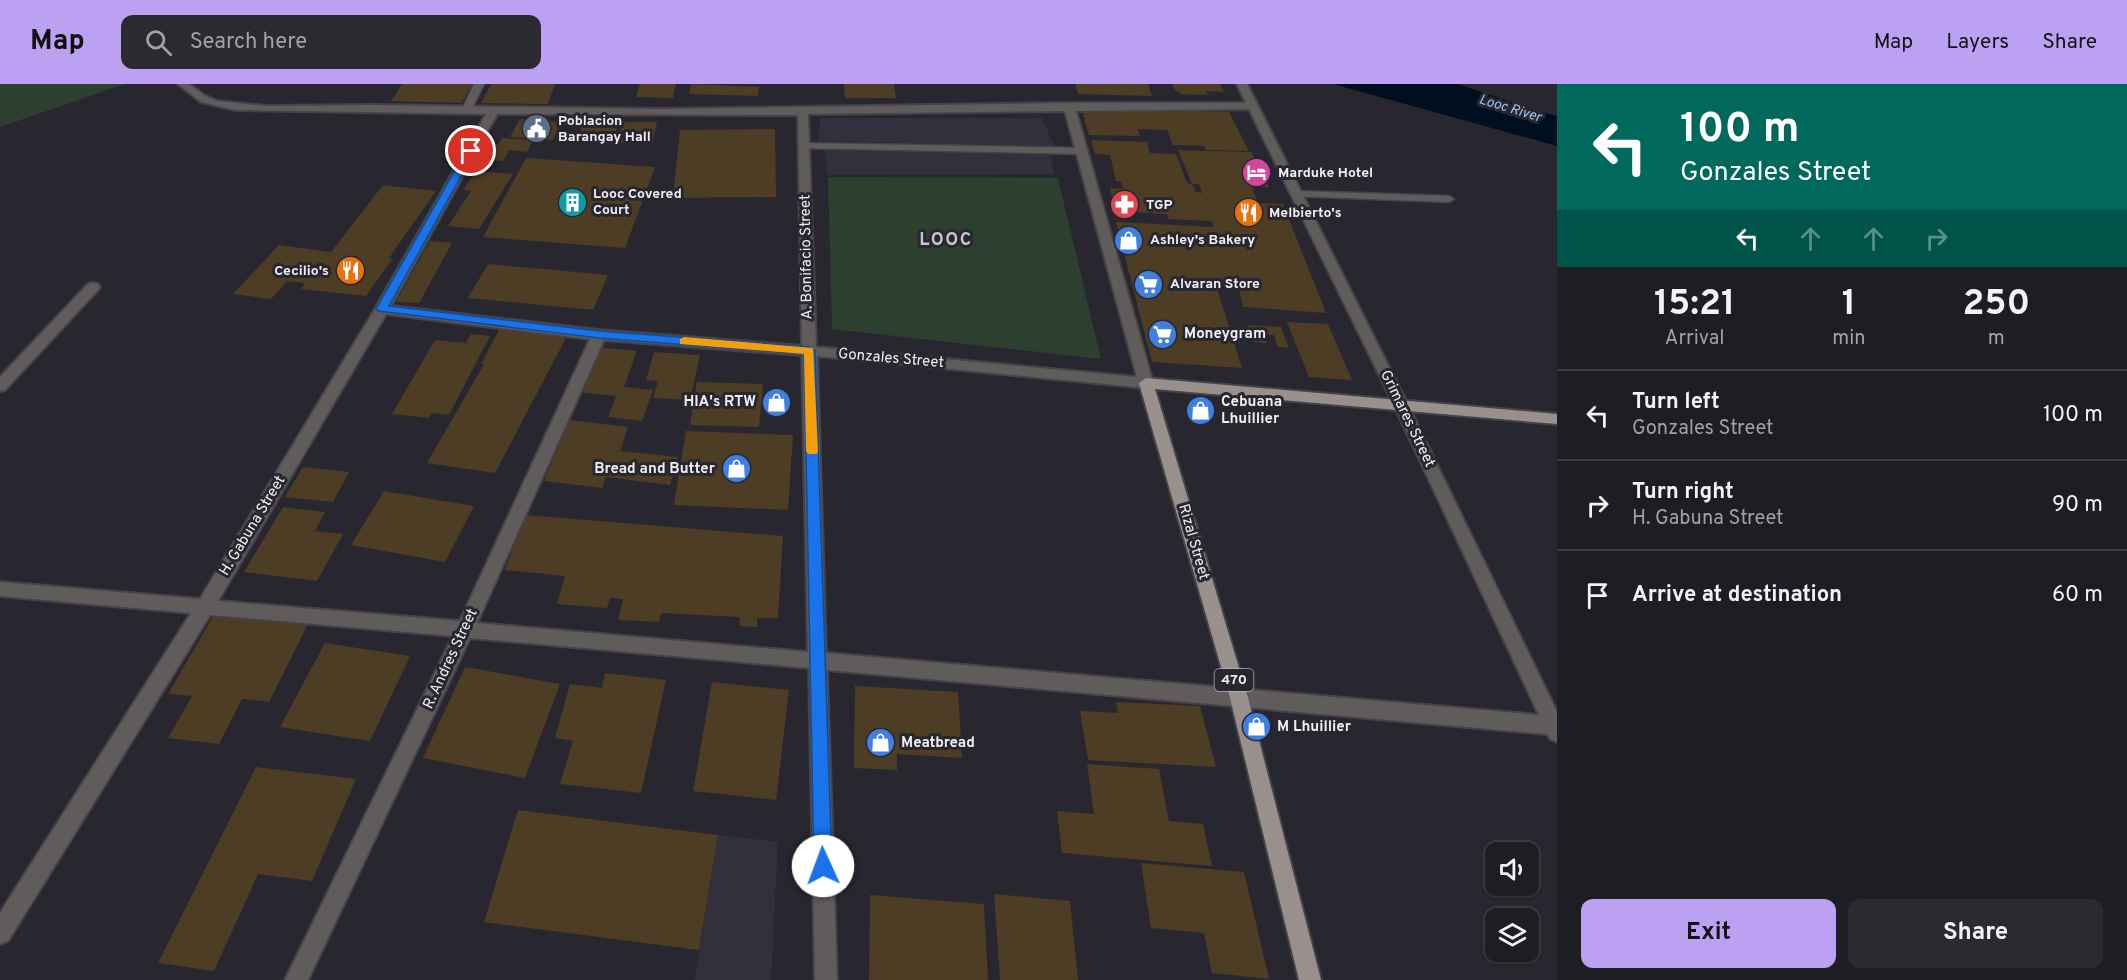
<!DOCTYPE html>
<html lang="en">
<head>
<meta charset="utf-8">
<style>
	:root { --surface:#1e1d23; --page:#2b2a30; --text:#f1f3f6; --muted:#a1a2a6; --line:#3c3b41; --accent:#bca0f2 }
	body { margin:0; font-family:Overpass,sans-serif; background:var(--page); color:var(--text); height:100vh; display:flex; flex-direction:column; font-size:22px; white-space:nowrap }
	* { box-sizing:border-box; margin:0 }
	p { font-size:20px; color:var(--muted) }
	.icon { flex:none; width:33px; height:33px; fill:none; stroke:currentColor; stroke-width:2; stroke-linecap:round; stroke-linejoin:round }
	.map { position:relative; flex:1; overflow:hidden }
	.side { display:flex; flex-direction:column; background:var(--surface); width:570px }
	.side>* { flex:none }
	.top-card { background:#00695c; color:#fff; overflow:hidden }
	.buttons { position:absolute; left:1485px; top:758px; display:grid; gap:12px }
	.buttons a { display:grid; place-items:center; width:54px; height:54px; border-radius:12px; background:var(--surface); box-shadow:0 2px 4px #0004,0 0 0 2px var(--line); font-size:30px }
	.pin { position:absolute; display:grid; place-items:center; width:51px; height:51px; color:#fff; margin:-26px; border:3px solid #fff; border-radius:50%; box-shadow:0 2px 6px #0007 }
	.me { position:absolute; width:66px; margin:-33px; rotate:358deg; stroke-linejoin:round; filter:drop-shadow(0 0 4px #0008) }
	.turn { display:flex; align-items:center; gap:21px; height:126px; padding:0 24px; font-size:27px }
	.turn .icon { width:78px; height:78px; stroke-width:2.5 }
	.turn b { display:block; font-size:42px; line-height:51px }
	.lanes { display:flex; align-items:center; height:57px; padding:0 24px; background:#0003; justify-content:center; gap:30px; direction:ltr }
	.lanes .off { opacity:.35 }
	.eta { display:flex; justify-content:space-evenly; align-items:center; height:102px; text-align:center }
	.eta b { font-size:36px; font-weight:700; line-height:42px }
	.primary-button { display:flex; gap:12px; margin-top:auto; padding:12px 24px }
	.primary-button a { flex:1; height:69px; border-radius:12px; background:var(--accent); color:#111; font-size:24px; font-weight:700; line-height:69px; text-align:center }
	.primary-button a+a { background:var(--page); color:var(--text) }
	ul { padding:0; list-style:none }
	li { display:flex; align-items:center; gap:18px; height:90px; padding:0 24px; border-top:2px solid var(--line) }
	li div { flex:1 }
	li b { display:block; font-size:22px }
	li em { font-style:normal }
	header { display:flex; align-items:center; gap:36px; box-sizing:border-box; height:84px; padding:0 30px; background:var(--accent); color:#111 }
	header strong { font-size:28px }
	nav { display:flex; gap:33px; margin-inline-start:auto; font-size:21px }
	.search { width:420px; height:54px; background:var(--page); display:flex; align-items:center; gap:15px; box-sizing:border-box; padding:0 21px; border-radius:12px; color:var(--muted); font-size:22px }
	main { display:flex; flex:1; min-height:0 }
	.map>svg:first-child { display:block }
</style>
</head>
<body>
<header>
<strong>Map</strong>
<div class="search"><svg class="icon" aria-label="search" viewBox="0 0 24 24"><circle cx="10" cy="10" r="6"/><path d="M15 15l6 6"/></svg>Search here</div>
<nav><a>Map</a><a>Layers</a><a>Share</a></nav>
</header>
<main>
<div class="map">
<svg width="1557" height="896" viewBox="0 0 1557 896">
	<rect width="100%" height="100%" fill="#28272f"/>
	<g fill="#32303d">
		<polygon points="821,34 1042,34 1054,62 818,57"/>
		<polygon points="824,66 1051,70 1054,90 827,91"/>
		<polygon points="718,751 778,758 771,896 695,896"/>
	</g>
	<g fill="#2d3f2e">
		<polygon points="0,0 125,0 0,43"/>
		<polygon points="828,93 1058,94 1101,275 832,245"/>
	</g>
	<polygon fill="#000f20" points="1333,0 1458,0 1538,27 1557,32 1557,62"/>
	<g fill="#4d3d25">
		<polygon points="402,0 472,0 462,19 391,17"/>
		<polygon points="491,0 555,0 548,20 481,19"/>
		<polygon points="640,0 676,0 673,14 636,13"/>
		<polygon points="691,0 759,3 758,12 689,10"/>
		<polygon points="844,0 894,0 896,14 845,14"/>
		<polygon points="1075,0 1148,0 1152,12 1078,10"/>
		<polygon points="1172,0 1220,0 1224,8 1206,7 1208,11 1180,10 1179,7 1175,7"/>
		<polygon points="1093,24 1229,28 1249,67 1206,66 1204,62 1173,61 1167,46 1138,45 1140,52 1089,51 1083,30"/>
		<polygon points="520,35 562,38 553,56 510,53"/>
		<polygon points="583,38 618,38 614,57 578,57"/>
		<polygon points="623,38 657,38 652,60 618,59"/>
		<polygon points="775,45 776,113 673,114 680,46"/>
		<polygon points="502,54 533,56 527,68 509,66 503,77 484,75 492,60 498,61"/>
		<polygon points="1091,56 1147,58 1150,69 1176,70 1187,99 1192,100 1196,108 1202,109 1199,100 1192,100 1178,66 1251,68 1269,103 1251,102 1258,119 1283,120 1326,229 1243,223 1238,199 1215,198 1242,284 1152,278 1116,138 1214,143 1212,137 1168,135 1167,130 1115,127 1110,104 1123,105 1121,97 1116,97 1110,71 1095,70"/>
		<polygon points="526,74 655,83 625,164 483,153"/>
		<polygon points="476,87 513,90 479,145 448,142 471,107 463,106"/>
		<polygon points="383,101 436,107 389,174 393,174 366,212 301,205 305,199 287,197 271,215 233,210 279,161 331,168"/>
		<polygon points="430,157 452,159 419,219 396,218"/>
		<polygon points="488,180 608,191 593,226 468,214"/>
		<polygon points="1287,238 1328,240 1352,296 1309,293"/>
		<polygon points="1247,241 1281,243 1289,264 1278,263 1274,251 1265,251 1267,259 1253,258"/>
		<polygon points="500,244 567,252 495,389 427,379 484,280 481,280"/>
		<polygon points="471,250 490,252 449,331 431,329 429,334 392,330 435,256 466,259"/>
		<polygon points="596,263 637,267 624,303 653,306 642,337 608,333 616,312 578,308"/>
		<polygon points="654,268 700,271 690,316 653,314 658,297 646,296"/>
		<polygon points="697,298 763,300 759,343 690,341"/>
		<polygon points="569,336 628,343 620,367 678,373 670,401 606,393 602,404 544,397"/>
		<polygon points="686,347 793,351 788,426 674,421"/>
		<polygon points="303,383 349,388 333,418 285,413"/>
		<polygon points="384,407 474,422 445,478 351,461"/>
		<polygon points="283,423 325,428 315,447 343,450 317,497 244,488"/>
		<polygon points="525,431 783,452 778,534 757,534 757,543 739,542 740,533 661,529 659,538 618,536 623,515 610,514 607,524 557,520 565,492 505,486"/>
		<polygon points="215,529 309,538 269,618 242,615 219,660 168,654 192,612 168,610"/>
		<polygon points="325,559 410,572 370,657 280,643"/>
		<polygon points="465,583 560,600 525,694 423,674"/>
		<polygon points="605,589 666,596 641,709 560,700 573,657 555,654 570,600 602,604"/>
		<polygon points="712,598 789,606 776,716 693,707"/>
		<polygon points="855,602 958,608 962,674 897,670 897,686 854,684"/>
		<polygon points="1116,618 1200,622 1216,683 1088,676 1080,627 1118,629"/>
		<polygon points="1087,680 1159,685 1169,737 1203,740 1212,782 1062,769 1057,727 1094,730"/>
		<polygon points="256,683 356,695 312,797 258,790 214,887 158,879"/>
		<polygon points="518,726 718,751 699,866 484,838"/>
		<polygon points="1141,779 1244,788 1269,895 1212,889 1204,849 1151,844"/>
		<polygon points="994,810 1070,817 1078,896 1000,896"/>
		<polygon points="870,811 984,820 988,896 869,896"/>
	</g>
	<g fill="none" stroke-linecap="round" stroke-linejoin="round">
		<defs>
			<g id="service">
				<polygon points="474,0 484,0 470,28 464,28 462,26"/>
				<polygon points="804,59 1083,64 1088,67 1083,70 800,64 799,62"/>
				<polygon points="1297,107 1449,112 1454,115 1449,118 1293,112 1293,108"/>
			</g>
			<g id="minor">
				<path d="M178,0H189L204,11L217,17L266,22L374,21L660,25L1069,19H1246L1237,0H1247L1408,321L1557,628V658L1550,655L1547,650L827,586L837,896H815L809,584L470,554L308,896H285L453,552L210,531L8,857L0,860V829L191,529L0,512V498L200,515L375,225L486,30L235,26L201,18ZM1249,25L1394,321L1539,631L826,569L817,272L1146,304L1151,303L1153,299L1076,27ZM1065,27L1137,293L816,263L808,30ZM497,30L798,31L802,262L599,246L391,222ZM386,230L590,255L460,537L218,517ZM604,256L802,271L808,568L477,539Z"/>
				<polygon points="93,199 98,200 100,203 98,206 5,306 0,307 0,293 88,200"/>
			</g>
			<polygon id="primary" points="1146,294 1557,330 1557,340 1155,305 1248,614 1321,896 1299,896 1230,614 1139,299"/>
		</defs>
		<use href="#service" stroke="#44434a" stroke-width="3"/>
		<use href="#minor" stroke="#44434a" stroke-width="4"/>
		<use href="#primary" stroke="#44434a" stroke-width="4"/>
		<use href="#service" fill="#615c5c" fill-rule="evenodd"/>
		<use href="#minor" fill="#615c5c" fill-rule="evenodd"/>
		<use href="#primary" fill="#99908e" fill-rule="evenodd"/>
	</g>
	<polygon fill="#1a73e8" stroke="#114b97" stroke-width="1.5" points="471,64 475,67 389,222 599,247 809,263 815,267 832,782 829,789 823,791 817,789 814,782 804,270 599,254 378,227 376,225 466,67"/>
	<polygon fill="#f59e0b" points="684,253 813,264 818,367 817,370 808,370 806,367 804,270 680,260 680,255"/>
	<defs>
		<symbol id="civic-disc" viewBox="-11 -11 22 22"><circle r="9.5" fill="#5c6f8a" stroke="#28272f"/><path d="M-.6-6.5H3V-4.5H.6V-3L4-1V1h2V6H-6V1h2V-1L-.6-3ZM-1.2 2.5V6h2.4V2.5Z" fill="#fff"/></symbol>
		<symbol id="hotel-disc" viewBox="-11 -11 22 22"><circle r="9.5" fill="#d1479c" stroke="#28272f"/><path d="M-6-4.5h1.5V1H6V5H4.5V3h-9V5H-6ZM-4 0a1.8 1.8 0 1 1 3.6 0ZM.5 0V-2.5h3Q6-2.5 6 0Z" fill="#fff"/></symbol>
		<symbol id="building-disc" viewBox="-11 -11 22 22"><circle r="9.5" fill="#0f9aa8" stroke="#28272f"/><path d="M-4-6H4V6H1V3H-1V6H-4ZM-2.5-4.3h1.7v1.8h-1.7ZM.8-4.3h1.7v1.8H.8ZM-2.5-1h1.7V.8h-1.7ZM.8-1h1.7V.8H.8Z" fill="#fff"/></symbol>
		<symbol id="pharmacy-disc" viewBox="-11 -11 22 22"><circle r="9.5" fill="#e0444e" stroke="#28272f"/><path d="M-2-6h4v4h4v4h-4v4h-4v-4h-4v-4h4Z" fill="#fff"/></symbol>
		<symbol id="restaurant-disc" viewBox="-11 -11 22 22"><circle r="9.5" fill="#e8710a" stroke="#28272f"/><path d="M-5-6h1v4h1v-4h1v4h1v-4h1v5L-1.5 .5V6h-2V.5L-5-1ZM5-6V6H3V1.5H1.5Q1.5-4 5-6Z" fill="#fff"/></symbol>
		<symbol id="shop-disc" viewBox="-11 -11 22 22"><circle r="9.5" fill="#3f7fe0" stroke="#28272f"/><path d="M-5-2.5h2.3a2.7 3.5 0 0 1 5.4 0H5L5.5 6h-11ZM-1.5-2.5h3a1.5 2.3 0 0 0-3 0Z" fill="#fff"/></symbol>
		<symbol id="supermarket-disc" viewBox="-11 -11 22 22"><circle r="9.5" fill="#3f7fe0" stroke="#28272f"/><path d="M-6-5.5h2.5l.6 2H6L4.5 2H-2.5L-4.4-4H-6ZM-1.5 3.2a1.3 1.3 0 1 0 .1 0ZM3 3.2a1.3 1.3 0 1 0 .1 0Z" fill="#fff"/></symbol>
	</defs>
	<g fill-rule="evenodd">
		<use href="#civic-disc" x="520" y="28" width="33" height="33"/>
		<use href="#hotel-disc" x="1240" y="72" width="33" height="33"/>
		<use href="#building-disc" x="556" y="102" width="33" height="33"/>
		<use href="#pharmacy-disc" x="1108" y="104" width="33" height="33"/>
		<use href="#restaurant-disc" x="1232" y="112" width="33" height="33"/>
		<use href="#shop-disc" x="1112" y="140" width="33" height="33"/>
		<use href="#restaurant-disc" x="334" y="170" width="33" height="33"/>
		<use href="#supermarket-disc" x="1132" y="184" width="33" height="33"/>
		<use href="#supermarket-disc" x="1146" y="234" width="33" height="33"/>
		<use href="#shop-disc" x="760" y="302" width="33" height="33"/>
		<use href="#shop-disc" x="1184" y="310" width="33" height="33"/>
		<use href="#shop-disc" x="720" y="368" width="33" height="33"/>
		<use href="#shop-disc" x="1240" y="626" width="33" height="33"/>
		<use href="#shop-disc" x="864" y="642" width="33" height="33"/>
	</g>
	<g text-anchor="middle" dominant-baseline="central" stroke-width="6" stroke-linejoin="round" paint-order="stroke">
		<g font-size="14" font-style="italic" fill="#9ac5ed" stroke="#28272f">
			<text transform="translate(1510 25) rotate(17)">Looc River</text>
		</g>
		<g font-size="14" font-weight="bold" fill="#efeef3" stroke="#28272f" text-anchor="start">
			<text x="558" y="37">Poblacion<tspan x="558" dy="16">Barangay Hall</tspan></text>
			<text x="1278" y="89">Marduke Hotel</text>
			<text x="593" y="110">Looc Covered<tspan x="593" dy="16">Court</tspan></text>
			<text x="1146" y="121">TGP</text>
			<text x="1269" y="129">Melbierto's</text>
			<text x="1150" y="156">Ashley's Bakery</text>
			<text x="329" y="187" text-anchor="end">Cecilio's</text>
			<text x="1170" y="200">Alvaran Store</text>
		</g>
		<rect fill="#28272f" stroke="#b3b2b8" stroke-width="1.5" x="1214.5" y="585" width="39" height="22" rx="4.5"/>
		<g font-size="14" font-weight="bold" fill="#efeef3">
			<text x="1234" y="596">470</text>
		</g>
		<g font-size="15" fill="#efeef3" stroke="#28272f">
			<text transform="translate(807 173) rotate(-91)">A. Bonifacio Street</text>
			<text transform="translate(891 275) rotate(5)">Gonzales Street</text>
			<text transform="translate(1407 335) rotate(64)">Grimares Street</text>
			<text transform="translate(253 442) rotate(-59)">H. Gabuna Street</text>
			<text transform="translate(1193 458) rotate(74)">Rizal Street</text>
			<text transform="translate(451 575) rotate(-65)">R. Andres Street</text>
		</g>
		<g font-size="15" font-weight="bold" fill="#efeef3" stroke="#28272f" text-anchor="start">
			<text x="1184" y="250">Moneygram</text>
			<text x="756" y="318" text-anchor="end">HIA's RTW</text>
			<text x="1221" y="318">Cebuana<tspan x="1221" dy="17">Lhuillier</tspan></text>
			<text x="715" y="385" text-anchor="end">Bread and Butter</text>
			<text x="1277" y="643">M Lhuillier</text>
			<text x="901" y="659">Meatbread</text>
		</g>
		<g font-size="18" font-weight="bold" letter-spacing="1.5" fill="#c5c4cd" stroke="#28272f">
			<text x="946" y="156">LOOC</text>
		</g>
	</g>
</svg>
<div class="buttons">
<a><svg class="icon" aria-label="sound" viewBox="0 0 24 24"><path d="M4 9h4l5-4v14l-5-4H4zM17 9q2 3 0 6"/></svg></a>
<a><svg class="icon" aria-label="layers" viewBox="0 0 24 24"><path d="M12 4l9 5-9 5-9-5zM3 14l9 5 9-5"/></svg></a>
</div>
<div class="pin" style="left:471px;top:67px;background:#d93025"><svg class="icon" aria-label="arrive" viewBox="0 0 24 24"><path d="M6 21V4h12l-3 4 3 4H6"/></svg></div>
<svg class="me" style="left:823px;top:782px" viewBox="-20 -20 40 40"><circle r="19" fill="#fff"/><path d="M0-13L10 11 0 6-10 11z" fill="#1a73e8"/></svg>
</div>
<section class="side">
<div class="top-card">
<div class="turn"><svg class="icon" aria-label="left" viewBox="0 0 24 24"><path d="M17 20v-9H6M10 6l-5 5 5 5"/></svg><div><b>100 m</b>Gonzales Street</div></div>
<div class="lanes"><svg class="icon" aria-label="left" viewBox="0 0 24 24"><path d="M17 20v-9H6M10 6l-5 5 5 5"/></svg><svg class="icon off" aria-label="ahead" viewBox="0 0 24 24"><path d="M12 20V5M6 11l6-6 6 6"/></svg><svg class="icon off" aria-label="ahead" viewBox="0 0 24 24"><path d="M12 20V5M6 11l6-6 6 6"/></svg><svg class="icon off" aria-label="right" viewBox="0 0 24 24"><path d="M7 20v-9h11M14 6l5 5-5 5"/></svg></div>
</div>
<div class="eta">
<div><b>15:21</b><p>Arrival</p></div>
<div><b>1</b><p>min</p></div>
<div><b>250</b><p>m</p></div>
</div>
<ul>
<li><svg class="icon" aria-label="left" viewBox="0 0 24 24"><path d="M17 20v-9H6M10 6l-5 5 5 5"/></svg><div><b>Turn left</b><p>Gonzales Street</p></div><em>100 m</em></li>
<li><svg class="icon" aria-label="right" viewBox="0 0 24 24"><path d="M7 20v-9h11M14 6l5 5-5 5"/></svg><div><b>Turn right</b><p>H. Gabuna Street</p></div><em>90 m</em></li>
<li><svg class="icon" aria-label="arrive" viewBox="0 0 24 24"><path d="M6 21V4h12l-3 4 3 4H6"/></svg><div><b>Arrive at destination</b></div><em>60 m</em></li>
</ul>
<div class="primary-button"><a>Exit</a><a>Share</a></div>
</section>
</main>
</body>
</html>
